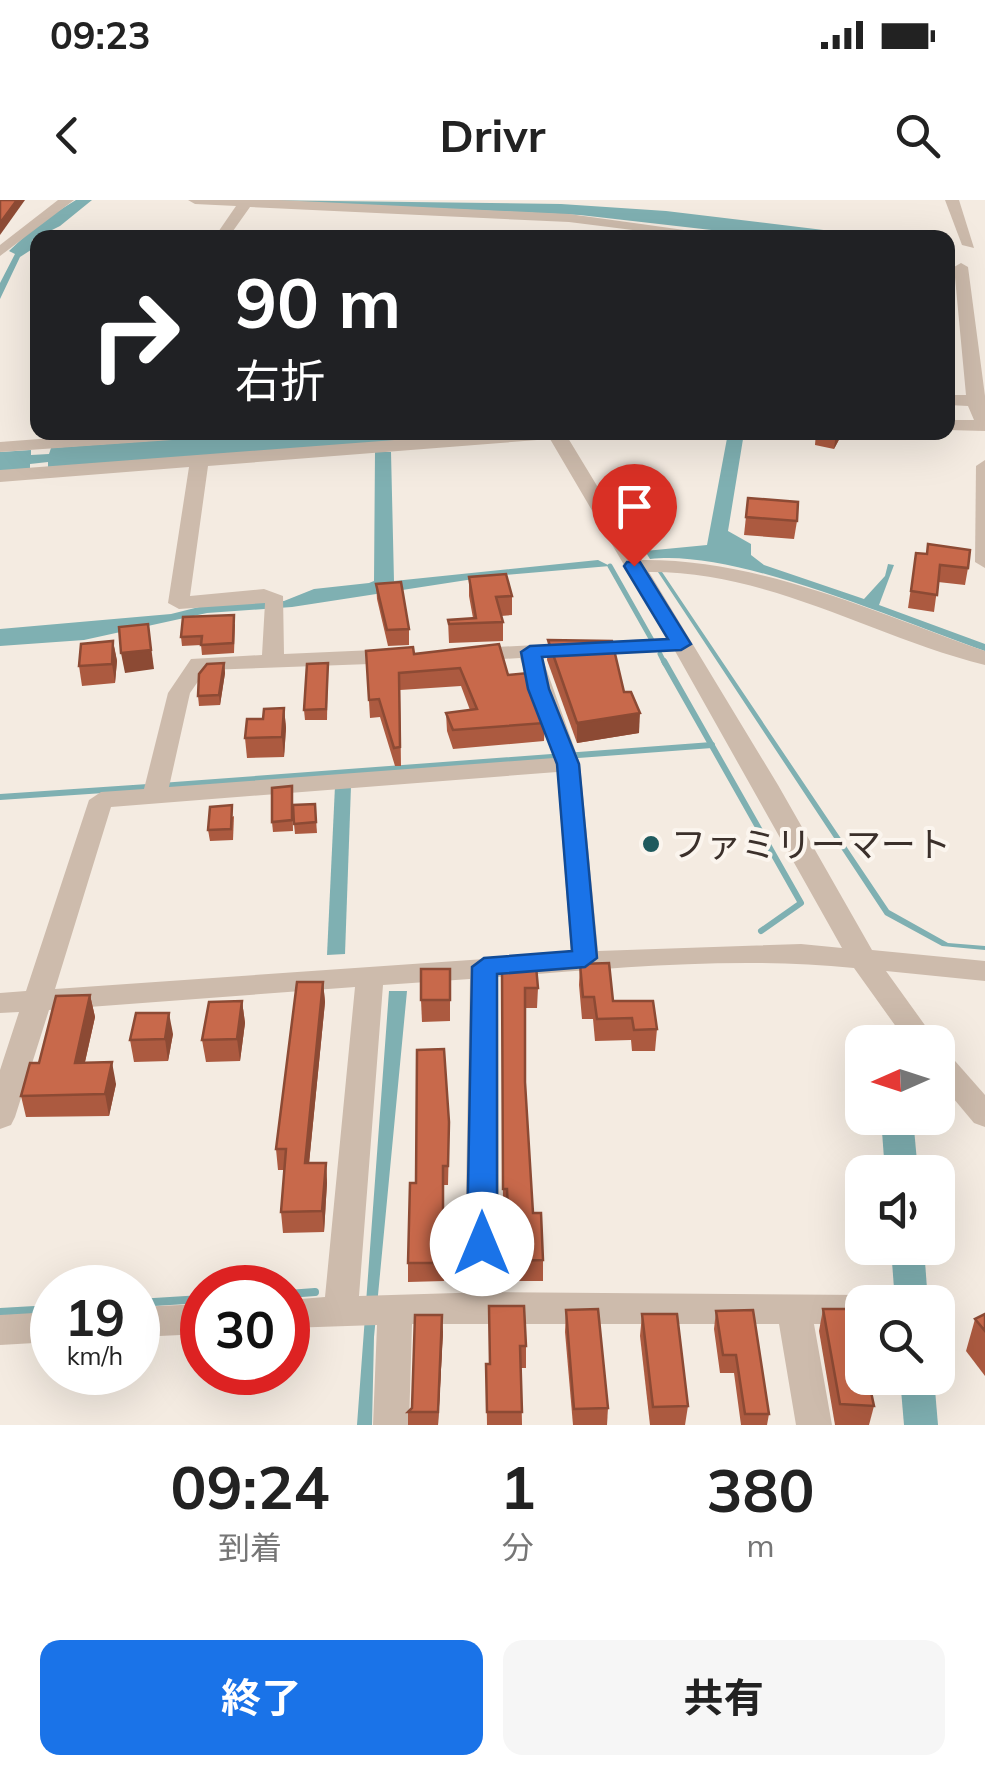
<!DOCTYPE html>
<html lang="ja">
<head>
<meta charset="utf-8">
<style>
	:root { --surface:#fff; --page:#f6f6f6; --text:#222; --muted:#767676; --accent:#1a73e8 }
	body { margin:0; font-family:Mulish,"Noto Sans JP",sans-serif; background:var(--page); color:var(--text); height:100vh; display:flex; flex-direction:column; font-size:38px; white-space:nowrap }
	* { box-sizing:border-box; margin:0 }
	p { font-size:32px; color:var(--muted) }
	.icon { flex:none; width:55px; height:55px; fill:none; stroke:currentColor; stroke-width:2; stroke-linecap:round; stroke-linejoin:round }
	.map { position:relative; height:1225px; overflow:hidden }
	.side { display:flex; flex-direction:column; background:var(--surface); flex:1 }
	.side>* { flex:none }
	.guide { position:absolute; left:30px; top:30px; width:925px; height:210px; border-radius:20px; box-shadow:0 10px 40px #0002; background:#202124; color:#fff; overflow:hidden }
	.needle { width:65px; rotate:267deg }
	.buttons { position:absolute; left:845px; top:825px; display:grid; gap:20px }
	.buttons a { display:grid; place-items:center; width:110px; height:110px; border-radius:20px; background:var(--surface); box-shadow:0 10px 40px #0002; font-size:50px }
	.speed { position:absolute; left:30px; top:1065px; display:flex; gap:20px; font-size:50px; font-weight:700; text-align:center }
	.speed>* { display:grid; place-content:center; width:130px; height:130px; border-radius:50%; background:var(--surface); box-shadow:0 10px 40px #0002; line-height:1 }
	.speed small { font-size:25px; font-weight:400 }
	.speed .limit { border:15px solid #d22; background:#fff; color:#111 }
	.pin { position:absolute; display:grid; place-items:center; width:85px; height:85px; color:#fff; margin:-102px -42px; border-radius:50% 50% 50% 0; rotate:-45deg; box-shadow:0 0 10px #0007 }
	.pin .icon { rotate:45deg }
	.me { position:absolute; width:110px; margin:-55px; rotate:0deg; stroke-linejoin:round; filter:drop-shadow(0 0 8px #0008) }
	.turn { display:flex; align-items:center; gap:35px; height:210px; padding:0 40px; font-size:45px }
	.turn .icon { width:130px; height:130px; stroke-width:2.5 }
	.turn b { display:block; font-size:70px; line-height:85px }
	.eta { display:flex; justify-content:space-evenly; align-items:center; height:170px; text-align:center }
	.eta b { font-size:60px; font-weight:700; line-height:70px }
	.button { display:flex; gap:20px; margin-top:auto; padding:20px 40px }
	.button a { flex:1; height:115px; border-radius:20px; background:var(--accent); color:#fff; font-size:40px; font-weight:700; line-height:115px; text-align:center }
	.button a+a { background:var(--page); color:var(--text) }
	.status { display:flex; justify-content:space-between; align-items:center; height:70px; padding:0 50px; background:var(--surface); direction:ltr }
	.status svg { height:28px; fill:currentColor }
	header { display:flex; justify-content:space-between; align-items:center; height:130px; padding:0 40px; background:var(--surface); font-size:45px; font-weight:700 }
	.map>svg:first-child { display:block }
</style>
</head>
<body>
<div class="status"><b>09:23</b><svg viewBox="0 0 49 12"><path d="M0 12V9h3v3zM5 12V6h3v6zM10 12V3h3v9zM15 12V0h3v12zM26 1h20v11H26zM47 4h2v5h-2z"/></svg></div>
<header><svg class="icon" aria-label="back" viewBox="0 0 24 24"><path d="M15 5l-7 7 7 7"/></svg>Drivr<svg class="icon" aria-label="search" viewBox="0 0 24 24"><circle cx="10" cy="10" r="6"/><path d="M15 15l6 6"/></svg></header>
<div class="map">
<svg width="985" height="1225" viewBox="0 0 985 1225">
	<rect width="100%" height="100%" fill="#f4ebe1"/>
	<g fill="#7fb0b2">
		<polygon points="76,0 92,0 60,26 32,40 34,48 20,57 0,99 0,83 15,54 9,51 39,23"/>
		<polygon points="249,0 561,4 666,11 881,37 764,36 580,15"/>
		<polygon points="274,232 530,233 48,268 48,262 30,264 30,270 0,272 0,252 31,250 31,255 49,254 51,248"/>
		<path d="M728,233H744L728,331L751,344V355L764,365L864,399L885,376L888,364L894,365L879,405L985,444V451C901,422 735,348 650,359L645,351L707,345Z"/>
		<polygon points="375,252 391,252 394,381 598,360 610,366 493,376 292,407 207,413 84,440 0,446 0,429 171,414 207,405 284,401 314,389 369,383 374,381"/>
		<polygon points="656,369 660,369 889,710 948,743 985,746 985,750 942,746 885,715"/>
		<polygon points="335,586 351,586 345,754 327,755"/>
		<polygon points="389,791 407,791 374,1137 372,1225 357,1225"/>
		<polygon points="881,918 913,918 918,972 885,972"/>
		<polygon points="891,1048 924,1048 928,1102 895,1102"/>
		<polygon points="900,1178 934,1178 938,1225 904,1225"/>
	</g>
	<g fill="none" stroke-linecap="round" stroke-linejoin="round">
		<g stroke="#7fb0b2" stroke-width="5">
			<polyline points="610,366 653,442"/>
			<polyline points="660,454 665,464"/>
		</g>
		<g stroke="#7fb0b2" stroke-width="6">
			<polyline points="664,461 801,703 761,731"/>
			<polyline points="161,586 712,545"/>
			<polyline points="0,597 148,587"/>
		</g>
		<g stroke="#7fb0b2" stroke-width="8">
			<polyline points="288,1094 315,1092"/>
			<polyline points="138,1103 202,1099"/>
			<polyline points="0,1112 52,1109"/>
		</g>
		<g fill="#cdbbac" fill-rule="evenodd">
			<polygon points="58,0 74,0 0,56 0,45"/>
			<polygon points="188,0 279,0 569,14 742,38 696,38 569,22 250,7 228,38 214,38 236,6 195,4"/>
			<polygon points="945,0 959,0 974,48 962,45"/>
			<polygon points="961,63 968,67 985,196 985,231 948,230 948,220 974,220 968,206 948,205 948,195 966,195 954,67"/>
			<polygon points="131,232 224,232 215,237 0,252 0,242"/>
			<path d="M499,232H585L568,238L642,360C761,359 874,412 985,451V465C871,436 769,371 649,372L778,585L872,750L985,761V781L886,771L937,842H907L854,768C736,756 616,768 498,777L499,1044L494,1054L482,1058L470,1054L465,1044L470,779L383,785L359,1096L489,1092L862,1095L876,1102H862V1124H814L832,1225H796L779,1124H412L409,1225H373L377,1125L288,1128V1100L325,1097L355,787L49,810L15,917L11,925L0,929V870L19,812L0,813V793L26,791L89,600L101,592L144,589L168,493L191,459L262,455L265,403L179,409L168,403L189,267L0,282V270ZM550,239L667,438L459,449L456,454L459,459L467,461L520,458L554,558L169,587L190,493L206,470L397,463L408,456L397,449L284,454L283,396L264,389L190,396L208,266ZM675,451L842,748L801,744L598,751L580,564L542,457ZM557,572L571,753L55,789L111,607Z"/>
			<polygon points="985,260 985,368 975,362 976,266"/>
			<polygon points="938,850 948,853 985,895 985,927 974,923 938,880"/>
			<polygon points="202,1104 202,1134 138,1137 138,1107"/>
			<polygon points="52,1112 52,1142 0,1145 0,1115"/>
		</g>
	</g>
	<g fill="#ac5a40">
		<polygon points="816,232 843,232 834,249 815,245"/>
		<polygon points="748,298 797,321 794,339 744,335"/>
		<polygon points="916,353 968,368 965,385 938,382 934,412 908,408"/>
		<polygon points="469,377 512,396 512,415 501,416 503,422 503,441 449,443 448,420 473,418 469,396"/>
		<polygon points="376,384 409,429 409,445 388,446 377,399"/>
		<polygon points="235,424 234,453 202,455 201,445 182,446 181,437"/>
		<polygon points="548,440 624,492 639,533 577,543 547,460"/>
		<polygon points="113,441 117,461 115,483 82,486 79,466"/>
		<polygon points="366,451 414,454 508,475 545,523 544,541 453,549 447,531 446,513 470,510 461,486 400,490 401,566 395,566 380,517 370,518"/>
		<polygon points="224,463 225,473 220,505 199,506 198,496"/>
		<polygon points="328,463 327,520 305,520 304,510"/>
		<polygon points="284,508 286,528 284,557 247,558 245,538 263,519"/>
		<polygon points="292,586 293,631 273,632 272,622"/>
		<polygon points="315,604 317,633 295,634 294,624"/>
		<polygon points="234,616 233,640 210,641 208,630"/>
		<polygon points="580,764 613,801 657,829 655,851 632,851 631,840 595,841 593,819 582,819 579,785"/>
		<polygon points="502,766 538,788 537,808 525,808 525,882 533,1013 543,1060 543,1081 509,1081 506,1009 503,1009"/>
		<polygon points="450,769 450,821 422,822 421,800"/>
		<polygon points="323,782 325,802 309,963 326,963 327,983 324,1032 283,1033 281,1012 284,970 278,970 276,949"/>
		<polygon points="90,795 95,817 85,862 116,884 109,916 26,917 21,896 39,863"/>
		<polygon points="242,801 245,823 240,861 206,862 202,840"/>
		<polygon points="173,834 168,861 134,862 130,840"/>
		<polygon points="449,941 448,985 443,985 444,1081 408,1082 408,1063 416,983"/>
		<polygon points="489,1106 526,1146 526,1168 521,1168 522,1225 487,1225 486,1164 489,1164"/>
		<polygon points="823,1109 874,1206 869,1225 835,1225 819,1131"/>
		<polygon points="566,1110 608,1208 607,1225 573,1225 565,1132"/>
		<polygon points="716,1111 769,1214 767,1225 741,1225 734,1173 720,1173 714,1129"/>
		<polygon points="642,1114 688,1206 685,1225 650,1225 640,1136"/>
		<polygon points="985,1114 985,1176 966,1151 975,1119"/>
		<polygon points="443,1132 438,1225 408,1225 408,1212 412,1208"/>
	</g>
	<g fill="#8c4a34">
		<polygon points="17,0 25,0 0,35 0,23"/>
		<polygon points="836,232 843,232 834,249"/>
		<polygon points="148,424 154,469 125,473 121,453"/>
		<polygon points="113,441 117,461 115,483 112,464"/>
		<polygon points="224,463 225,473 220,505 219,495"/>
		<polygon points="284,508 286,528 284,557 282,537"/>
		<polygon points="640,513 639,533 577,543 577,523"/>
		<polygon points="323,782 325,802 307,984 305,963"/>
		<polygon points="90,795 95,817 80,884 75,863"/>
		<polygon points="242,801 245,823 240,861 237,839"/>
		<polygon points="169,813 173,834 168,861 165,839"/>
		<polygon points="112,862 116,884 109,916 105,894"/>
		<polygon points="326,963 327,983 324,1032 322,1011"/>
		<polygon points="442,1115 443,1132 438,1225 438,1212"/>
	</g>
	<g fill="#c8694b" stroke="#8c4a34" stroke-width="2.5">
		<polygon points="0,0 17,0 0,23"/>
		<polygon points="748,298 798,302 797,321 746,317"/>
		<polygon points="928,344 970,350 968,368 940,365 937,395 911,391 916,353 927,354"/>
		<polygon points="506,374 512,396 496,397 503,422 449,424 448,420 476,418 469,377"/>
		<polygon points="401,382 409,429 387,430 376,384"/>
		<polygon points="234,415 233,443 201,445 202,436 181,437 183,417"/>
		<polygon points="148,424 151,450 121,453 119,427"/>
		<polygon points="548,440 612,441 624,492 631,492 640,513 577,523"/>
		<polygon points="113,441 112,464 79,466 81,444"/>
		<polygon points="499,444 508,475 528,473 545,523 453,530 446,513 477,509 460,468 399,473 400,547 394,548 379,499 369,500 366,451 413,447 414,454"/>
		<polygon points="224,463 219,495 198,496 199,474 207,464"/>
		<polygon points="328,463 326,509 304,510 307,464"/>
		<polygon points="284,508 282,537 245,538 247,519 263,519 264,509"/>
		<polygon points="292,586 292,620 272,622 272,588"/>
		<polygon points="315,604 316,622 294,624 293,605"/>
		<polygon points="232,605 231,629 208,630 210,607"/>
		<polygon points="609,763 613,801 653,801 657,829 634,830 632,818 597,819 594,797 583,797 580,764"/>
		<polygon points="502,766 536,766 538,788 525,788 525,882 533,1013 541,1013 543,1060 510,1061 507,989 503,989"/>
		<rect x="421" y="769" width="29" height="31"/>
		<polygon points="297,782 323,782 305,963 326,963 322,1011 281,1012 286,949 276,949"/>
		<polygon points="90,795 75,863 112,862 105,894 21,896 30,863 39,863 56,796"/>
		<polygon points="242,801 237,839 202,840 209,802"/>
		<polygon points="136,813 169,813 165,839 130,840"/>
		<polygon points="444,849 449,922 448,966 443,966 443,1063 408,1063 410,983 416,983 417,850"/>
		<polygon points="489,1106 524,1106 526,1146 520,1146 522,1212 487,1212 486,1164 490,1164"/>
		<polygon points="598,1109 608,1208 574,1209 566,1110"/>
		<polygon points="823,1109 855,1109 862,1149 862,1178 868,1178 874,1206 840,1204"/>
		<polygon points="753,1110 769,1214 745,1214 736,1155 723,1155 716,1111"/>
		<polygon points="642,1114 677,1114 688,1206 653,1207"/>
		<polygon points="985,1114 985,1131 975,1119"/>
		<polygon points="415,1115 442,1115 438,1212 408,1212 412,1208"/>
	</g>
	<polygon fill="#1a73e8" stroke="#114b97" stroke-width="2.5" points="627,362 640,362 691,444 681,450 542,457 549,489 579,564 597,758 585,767 497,774 497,1044 492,1053 482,1057 471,1053 467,1044 472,767 484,758 572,751 557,564 528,489 521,452 530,446 668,439 624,366"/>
	<circle fill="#1f5a5e" stroke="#fbf5ee" stroke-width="4" cx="651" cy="644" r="10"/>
	<g text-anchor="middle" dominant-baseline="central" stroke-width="8" stroke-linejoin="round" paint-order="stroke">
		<g font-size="35" fill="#3b302b" stroke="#fbf5ee" text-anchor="start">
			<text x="671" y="644">ファミリーマート</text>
		</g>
	</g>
</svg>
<div class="buttons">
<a><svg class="needle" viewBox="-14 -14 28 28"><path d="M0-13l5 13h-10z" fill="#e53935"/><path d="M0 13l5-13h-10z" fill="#767676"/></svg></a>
<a><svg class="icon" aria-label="sound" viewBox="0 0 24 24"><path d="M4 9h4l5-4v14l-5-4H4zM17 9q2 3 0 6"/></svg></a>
<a><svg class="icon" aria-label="search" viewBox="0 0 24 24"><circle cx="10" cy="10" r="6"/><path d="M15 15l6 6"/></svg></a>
</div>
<div class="speed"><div>19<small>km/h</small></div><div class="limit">30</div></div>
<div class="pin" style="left:634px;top:366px;background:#d93025"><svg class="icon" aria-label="arrive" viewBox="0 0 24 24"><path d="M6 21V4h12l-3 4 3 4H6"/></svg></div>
<svg class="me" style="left:482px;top:1044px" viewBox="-20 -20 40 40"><circle r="19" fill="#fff"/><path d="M0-13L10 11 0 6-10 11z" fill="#1a73e8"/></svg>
<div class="guide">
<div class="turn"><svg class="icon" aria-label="right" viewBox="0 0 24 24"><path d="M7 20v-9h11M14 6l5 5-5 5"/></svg><div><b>90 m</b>右折</div></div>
</div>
</div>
<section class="side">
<div class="eta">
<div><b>09:24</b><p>到着</p></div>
<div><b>1</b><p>分</p></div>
<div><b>380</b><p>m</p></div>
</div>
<div class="button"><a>終了</a><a>共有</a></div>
</section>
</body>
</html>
